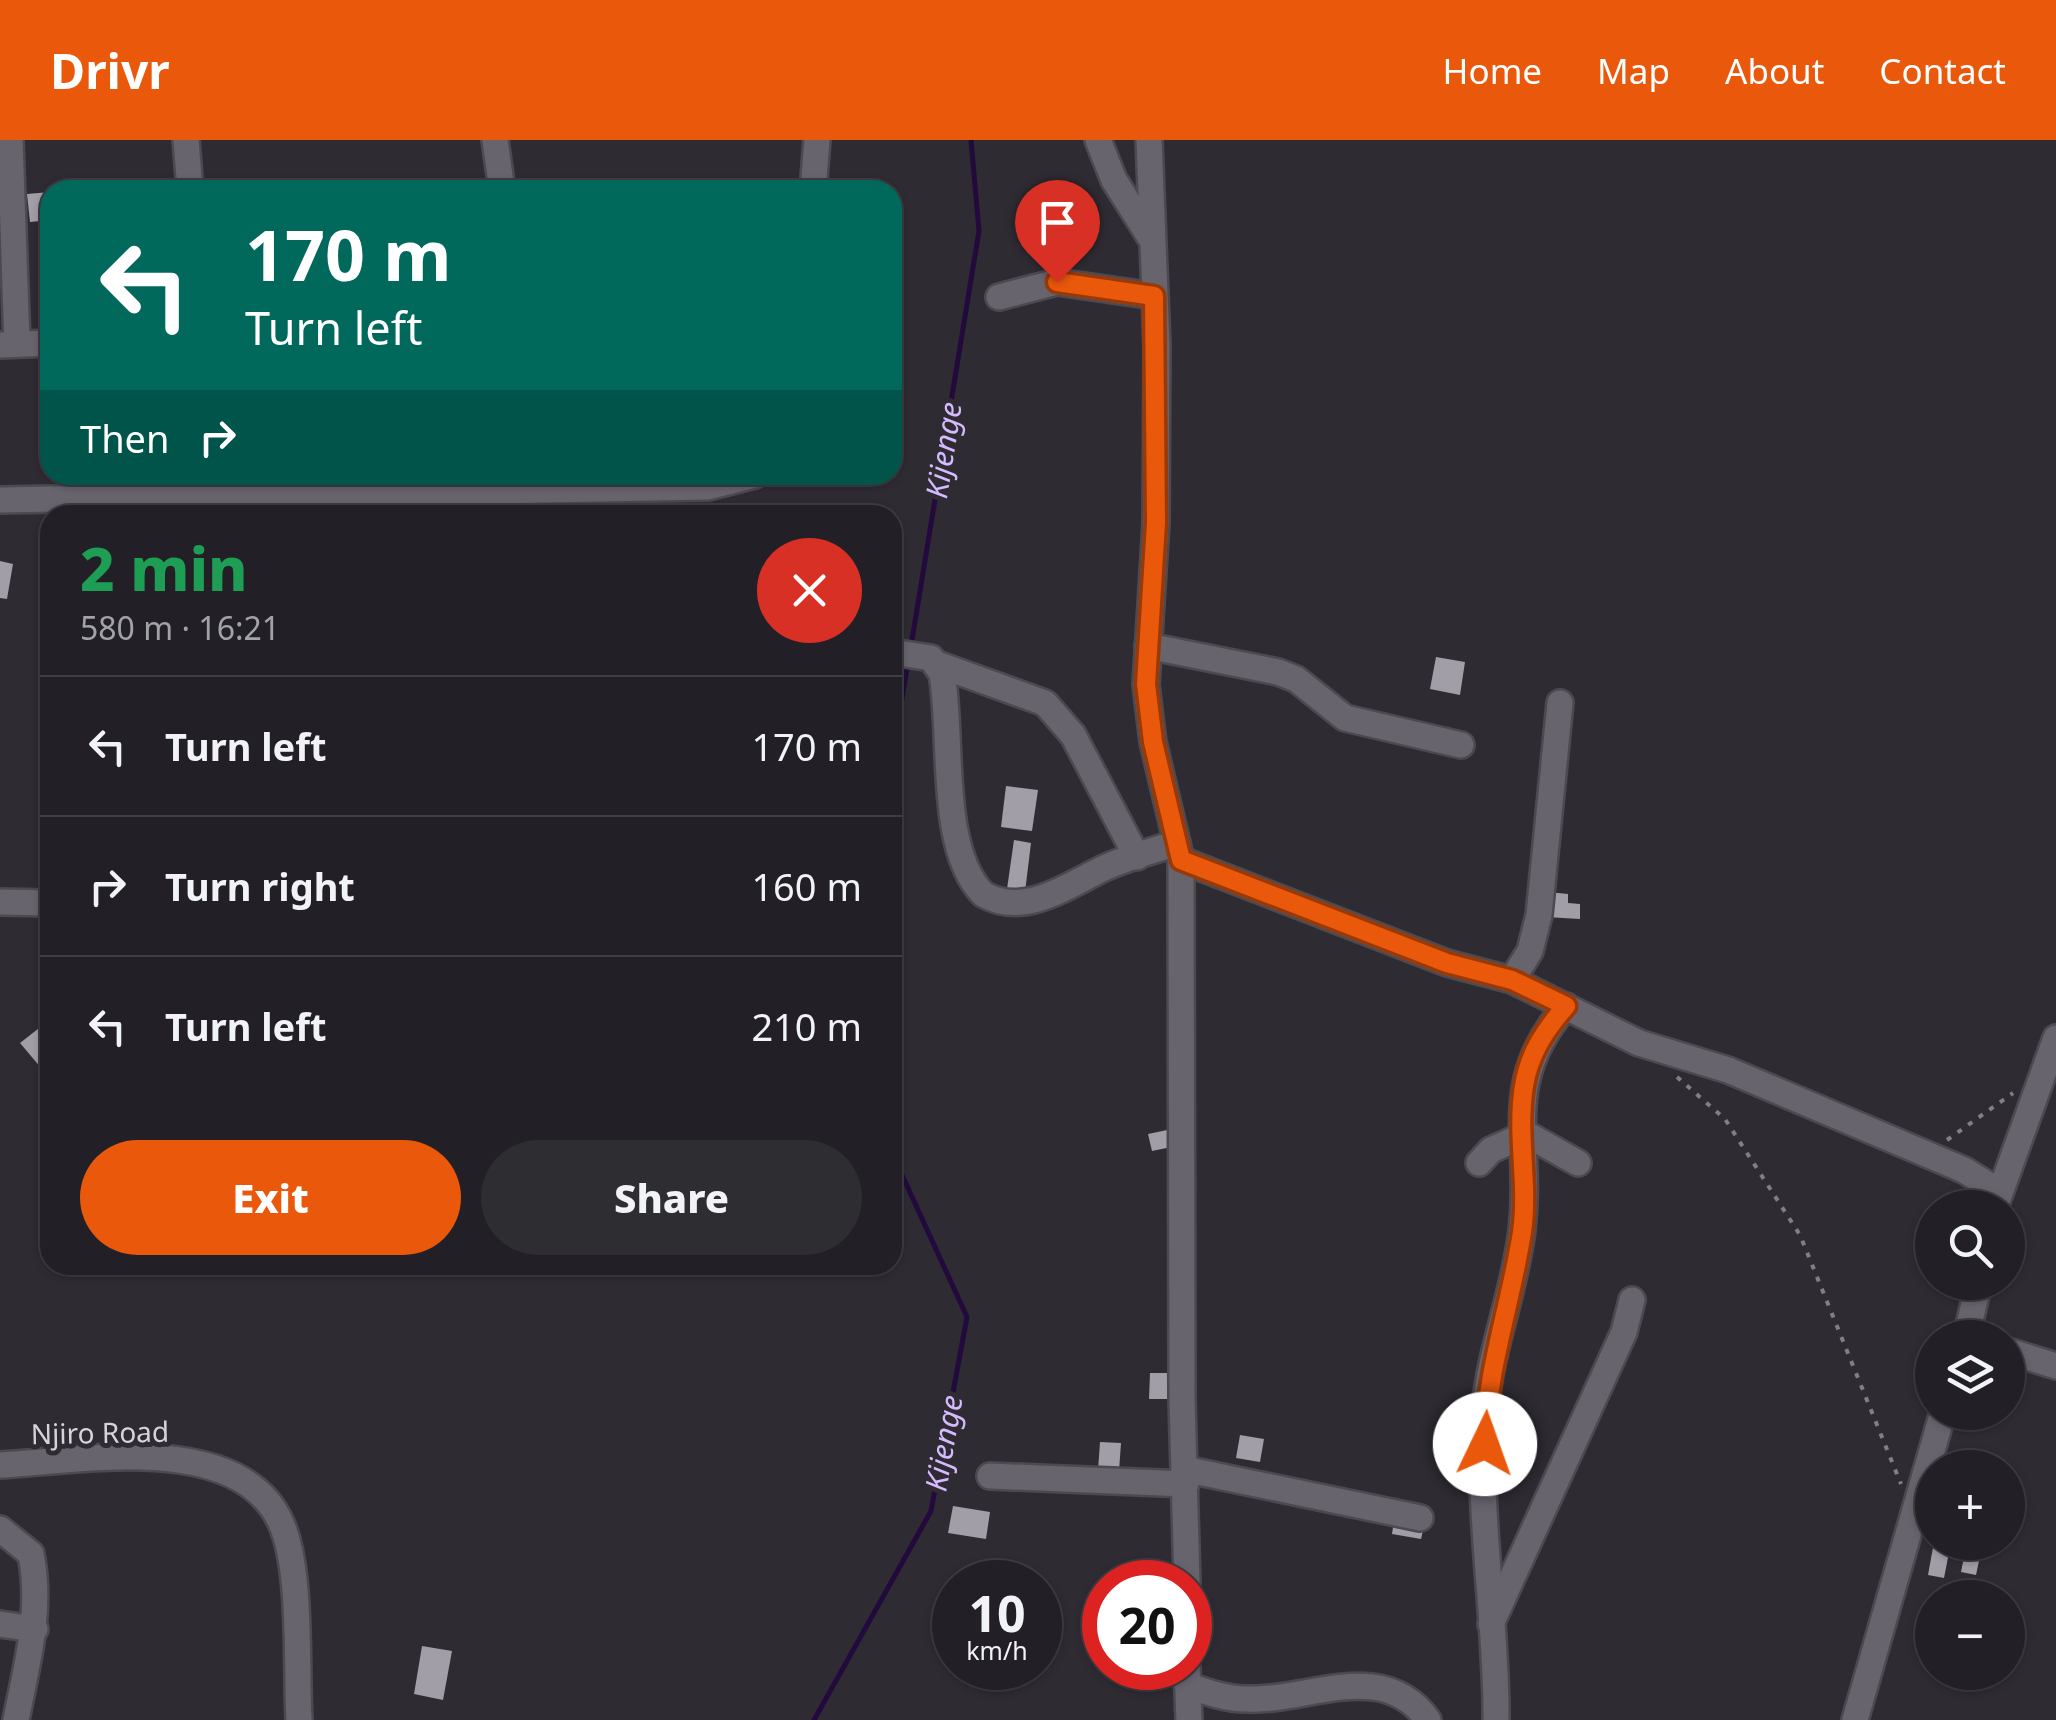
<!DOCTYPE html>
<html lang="en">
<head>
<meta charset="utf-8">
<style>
	:root { --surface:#222026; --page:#2e2d32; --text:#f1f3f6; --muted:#a2a3a7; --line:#3f3e43; --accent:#ea580c }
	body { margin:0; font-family:"Noto Sans",sans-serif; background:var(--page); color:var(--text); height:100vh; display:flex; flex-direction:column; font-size:38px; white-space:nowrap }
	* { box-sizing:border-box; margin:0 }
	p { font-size:32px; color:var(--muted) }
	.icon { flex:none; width:55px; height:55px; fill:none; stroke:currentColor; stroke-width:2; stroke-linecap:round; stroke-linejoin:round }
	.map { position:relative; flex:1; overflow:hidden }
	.details { position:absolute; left:40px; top:365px; width:862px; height:770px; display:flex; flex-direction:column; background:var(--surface); border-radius:30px; box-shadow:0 2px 8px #0004,0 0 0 2px var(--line) }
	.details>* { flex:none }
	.banner { position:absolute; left:40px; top:40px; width:862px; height:305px; border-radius:30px; box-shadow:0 2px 8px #0004,0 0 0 2px var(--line); background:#00695c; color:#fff; overflow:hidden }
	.controls { position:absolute; left:1915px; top:1050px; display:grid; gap:20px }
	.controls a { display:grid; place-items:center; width:110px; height:110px; border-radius:50%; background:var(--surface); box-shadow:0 2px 8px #0004,0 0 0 2px var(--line); font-size:50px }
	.speed { position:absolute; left:932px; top:1420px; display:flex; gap:20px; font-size:50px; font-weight:700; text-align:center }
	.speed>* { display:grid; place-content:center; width:130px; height:130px; border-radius:50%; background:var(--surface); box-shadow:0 2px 8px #0004,0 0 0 2px var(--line); line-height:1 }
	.speed small { font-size:25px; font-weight:400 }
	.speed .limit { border:15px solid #d22; background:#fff; color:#111 }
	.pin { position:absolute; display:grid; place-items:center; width:85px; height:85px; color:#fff; margin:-102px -42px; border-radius:50% 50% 50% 0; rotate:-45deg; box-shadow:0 0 10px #0007 }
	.pin .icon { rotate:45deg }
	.me { position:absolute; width:110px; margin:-55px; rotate:3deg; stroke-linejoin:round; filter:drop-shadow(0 0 8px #0008) }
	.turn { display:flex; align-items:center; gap:35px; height:210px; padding:0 40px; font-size:45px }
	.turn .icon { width:130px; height:130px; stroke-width:2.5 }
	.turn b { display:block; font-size:70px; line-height:85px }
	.then { display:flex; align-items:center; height:95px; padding:0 40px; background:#0003; gap:20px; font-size:38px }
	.round { display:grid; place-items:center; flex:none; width:105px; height:105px; border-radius:52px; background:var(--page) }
	.headline { display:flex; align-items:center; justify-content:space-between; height:170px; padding:0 40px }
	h1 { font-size:60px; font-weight:800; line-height:75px; color:#1e9e55 }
	.primary-button { display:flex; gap:20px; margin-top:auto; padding:20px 40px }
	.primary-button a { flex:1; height:115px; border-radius:60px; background:var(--accent); color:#fff; font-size:40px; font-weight:800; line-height:115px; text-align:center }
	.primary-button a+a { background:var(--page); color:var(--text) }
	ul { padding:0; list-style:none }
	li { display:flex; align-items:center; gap:30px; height:140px; padding:0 40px; border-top:2px solid var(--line) }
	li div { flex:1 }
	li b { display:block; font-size:38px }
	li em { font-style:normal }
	header { display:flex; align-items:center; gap:60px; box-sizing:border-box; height:140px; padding:0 50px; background:var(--accent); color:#fff }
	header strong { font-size:48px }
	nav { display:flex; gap:55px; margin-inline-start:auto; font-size:35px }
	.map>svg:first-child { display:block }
</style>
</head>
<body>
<header>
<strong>Drivr</strong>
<nav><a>Home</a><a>Map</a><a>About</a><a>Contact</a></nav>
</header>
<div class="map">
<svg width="2056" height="1580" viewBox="0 0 2056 1580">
	<rect width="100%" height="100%" fill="#2e2b33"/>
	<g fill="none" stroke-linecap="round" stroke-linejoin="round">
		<g stroke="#230a3d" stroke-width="5">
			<polyline points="911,506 979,91 971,0"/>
			<polyline points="892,619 908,522"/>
			<polyline points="814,1580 931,1371 967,1177 892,1013"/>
		</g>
	</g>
	<g fill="#a29ea8">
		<polygon points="50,52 50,80 30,82 27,54"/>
		<polygon points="50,161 50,186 40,187 38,162"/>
		<polygon points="0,421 13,424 7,459 0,458"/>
		<polygon points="1436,517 1465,522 1460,555 1430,549"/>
		<polygon points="1006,646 1038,650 1032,691 1001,687"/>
		<polygon points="1014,700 1031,703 1025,752 1007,749"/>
		<polygon points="1548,752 1568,754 1568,763 1580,764 1580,779 1546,777"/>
		<polygon points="43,885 50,894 47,935 20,903"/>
		<polygon points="1172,989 1176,1006 1152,1011 1148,994"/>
		<polygon points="1150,1233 1168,1233 1168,1259 1149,1259"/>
		<polygon points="1240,1295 1264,1299 1260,1322 1236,1318"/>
		<polygon points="1100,1302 1121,1303 1119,1331 1098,1330"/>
		<polygon points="953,1366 990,1372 986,1399 948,1393"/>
		<polygon points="1394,1381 1424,1386 1421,1399 1392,1394"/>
		<polygon points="1934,1402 1951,1402 1944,1438 1928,1435"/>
		<polygon points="1967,1402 1983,1402 1976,1435 1961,1432"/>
		<polygon points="422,1506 452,1511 443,1560 414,1554"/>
	</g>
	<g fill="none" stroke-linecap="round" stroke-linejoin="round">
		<defs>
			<g id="minor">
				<polyline points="10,0 17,204"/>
				<polyline points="186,0 190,50"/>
				<polyline points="495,0 502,50"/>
				<polyline points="1098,0 1114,40 1150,97"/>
				<polyline points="1149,0 1157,205 1156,383 1146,545 1153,602 1181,720 1447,823 1512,840 1639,903 1728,930 1964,1030 1998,1051"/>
				<polyline points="813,50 817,0"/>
				<polyline points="999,157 1057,142 1154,156"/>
				<polyline points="0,205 50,203"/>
				<polyline points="0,360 708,347 755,335"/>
				<polyline points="1148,506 1278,532 1296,539 1345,578 1461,605"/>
				<path d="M892,512L931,518L942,534C953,595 938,709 983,754C1023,778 1067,746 1102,729C1125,718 1152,711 1177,703"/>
				<polyline points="937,524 1045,563 1073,595 1137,717"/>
				<polyline points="1181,720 1182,1259 1187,1442"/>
				<polyline points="0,762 50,763"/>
				<polyline points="1512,840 1530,811 1539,775 1560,563"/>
				<polyline points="1521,991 1578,1023"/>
				<polyline points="1479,1023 1491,1010 1520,997"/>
				<polyline points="1995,1067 2056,898"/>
				<polyline points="1966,1198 1979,1142"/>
				<polyline points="2008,1211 2056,1226"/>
				<path d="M0,1325C79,1321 240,1290 281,1383C302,1429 296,1528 299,1580"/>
				<polyline points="1184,1329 1420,1378"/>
				<polyline points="990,1336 1186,1344"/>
				<path d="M0,1389L31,1414C42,1472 27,1523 16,1580"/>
				<polyline points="0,1484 35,1489"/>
				<polyline points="1491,1484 1624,1192 1632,1160"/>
				<polyline points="1187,1528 1189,1580"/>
				<path d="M1187,1545C1206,1552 1226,1559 1247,1559C1308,1562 1382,1517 1428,1580"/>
				<path d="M1496,1580C1497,1476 1476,1373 1485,1268C1491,1207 1515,1150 1522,1090C1533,999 1498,945 1566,866"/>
				<polyline points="1855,1580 1943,1272"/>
			</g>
		</defs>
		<use href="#minor" stroke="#4c4950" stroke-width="30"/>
		<g stroke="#817e85" stroke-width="4" stroke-dasharray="5 8" stroke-linecap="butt">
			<polyline points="1677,937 1725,979 1800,1095 1901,1344"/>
			<polyline points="1947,1000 2013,953"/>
		</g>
		<use href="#minor" stroke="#68646e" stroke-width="25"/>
	</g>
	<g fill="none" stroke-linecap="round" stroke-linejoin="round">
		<defs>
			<path id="route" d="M1057,142L1154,156L1156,383L1146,544L1153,602L1181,720L1447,823L1512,840L1566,866C1545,890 1529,914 1524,946C1516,995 1529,1044 1522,1092C1511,1164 1486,1231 1485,1304"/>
		</defs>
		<use href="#route" stroke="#983908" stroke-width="25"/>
		<use href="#route" stroke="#ea580c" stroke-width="18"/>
	</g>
	<g text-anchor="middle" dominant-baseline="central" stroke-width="10" stroke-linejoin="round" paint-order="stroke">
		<g font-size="28" fill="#d6d4da" stroke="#2e2b33">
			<text transform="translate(100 1292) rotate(-1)">Njiro Road</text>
		</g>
		<g font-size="30" font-style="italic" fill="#d5bafe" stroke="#2e2b33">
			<text transform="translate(943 310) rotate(-81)">Kijenge</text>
			<text transform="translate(943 1303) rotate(-80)">Kijenge</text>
		</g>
	</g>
</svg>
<div class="controls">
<a><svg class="icon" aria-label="search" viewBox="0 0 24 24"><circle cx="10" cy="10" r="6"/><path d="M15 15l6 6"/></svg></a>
<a><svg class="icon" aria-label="layers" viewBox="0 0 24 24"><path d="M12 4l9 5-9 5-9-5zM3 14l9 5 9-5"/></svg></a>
<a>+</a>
<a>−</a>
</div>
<div class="speed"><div>10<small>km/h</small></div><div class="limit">20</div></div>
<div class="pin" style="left:1057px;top:142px;background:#d93025"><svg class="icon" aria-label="arrive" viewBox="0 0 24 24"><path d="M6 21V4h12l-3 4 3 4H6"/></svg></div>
<svg class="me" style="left:1485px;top:1304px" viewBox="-20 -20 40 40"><circle r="19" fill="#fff"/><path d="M0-13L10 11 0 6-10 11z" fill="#ea580c"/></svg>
<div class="banner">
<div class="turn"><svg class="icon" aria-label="left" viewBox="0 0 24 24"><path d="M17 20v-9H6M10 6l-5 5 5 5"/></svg><div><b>170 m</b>Turn left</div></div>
<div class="then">Then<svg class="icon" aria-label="right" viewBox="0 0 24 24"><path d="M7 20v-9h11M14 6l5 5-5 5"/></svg></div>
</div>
<section class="details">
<div class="headline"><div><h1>2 min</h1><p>580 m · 16:21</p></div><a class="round" style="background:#d93025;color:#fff"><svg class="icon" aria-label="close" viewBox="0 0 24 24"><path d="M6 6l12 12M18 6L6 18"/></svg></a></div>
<ul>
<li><svg class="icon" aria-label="left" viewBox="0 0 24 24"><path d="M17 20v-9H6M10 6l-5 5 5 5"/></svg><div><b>Turn left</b></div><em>170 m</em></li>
<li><svg class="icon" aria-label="right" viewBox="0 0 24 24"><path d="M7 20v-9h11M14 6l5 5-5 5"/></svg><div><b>Turn right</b></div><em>160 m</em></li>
<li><svg class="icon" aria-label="left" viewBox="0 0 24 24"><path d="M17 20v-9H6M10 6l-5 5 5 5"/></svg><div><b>Turn left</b></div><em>210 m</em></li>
</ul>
<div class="primary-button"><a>Exit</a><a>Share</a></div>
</section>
</div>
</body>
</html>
